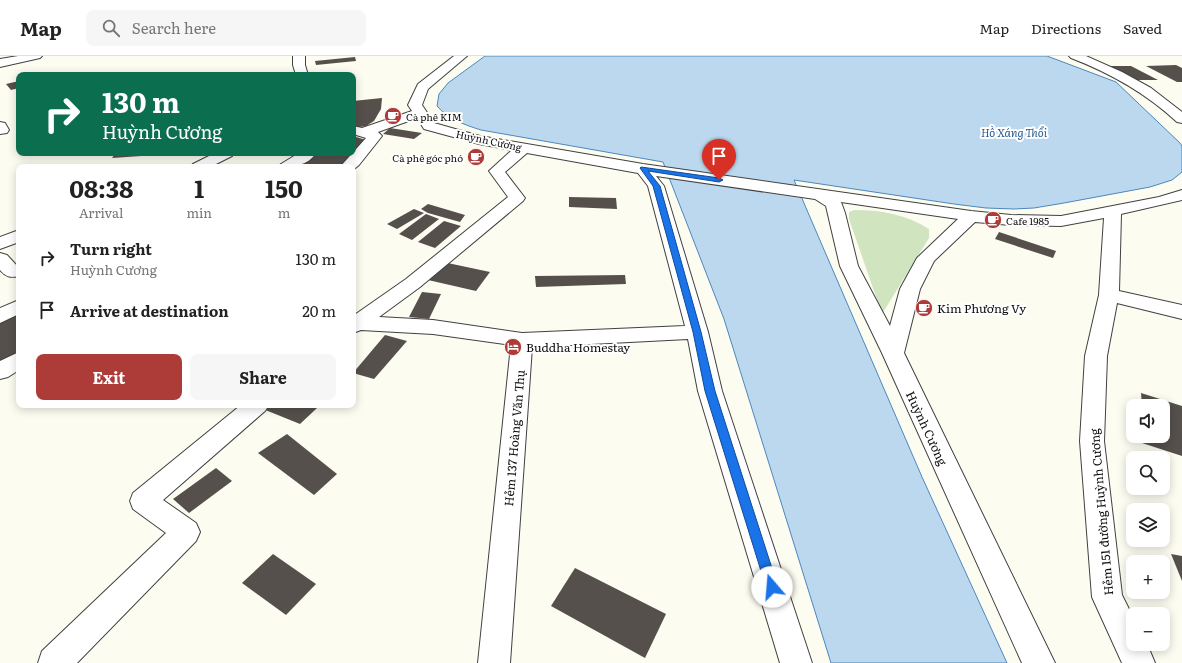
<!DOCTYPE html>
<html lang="en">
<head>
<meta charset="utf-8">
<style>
	:root { --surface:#fff; --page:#f6f6f6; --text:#222; --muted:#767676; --line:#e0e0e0; --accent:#ad3b38 }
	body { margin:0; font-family:Literata,serif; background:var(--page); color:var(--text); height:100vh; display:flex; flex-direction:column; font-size:15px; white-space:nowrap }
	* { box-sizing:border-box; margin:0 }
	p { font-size:13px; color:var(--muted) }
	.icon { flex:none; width:22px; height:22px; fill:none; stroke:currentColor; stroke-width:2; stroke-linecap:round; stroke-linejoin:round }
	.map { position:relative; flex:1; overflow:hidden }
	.side { position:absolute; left:16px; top:108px; width:340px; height:244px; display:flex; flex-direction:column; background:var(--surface); border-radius:8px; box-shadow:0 2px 10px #0003 }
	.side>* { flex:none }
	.guide { position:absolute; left:16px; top:16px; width:340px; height:84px; border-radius:8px; box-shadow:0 2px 10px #0003; background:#0b6e4f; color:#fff; overflow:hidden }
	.tools { position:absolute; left:1126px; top:343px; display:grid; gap:8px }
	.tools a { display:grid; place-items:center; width:44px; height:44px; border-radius:8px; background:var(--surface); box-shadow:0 2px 10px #0003; font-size:20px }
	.pin { position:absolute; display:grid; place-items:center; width:34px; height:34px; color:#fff; margin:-41px -17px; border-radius:50% 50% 50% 0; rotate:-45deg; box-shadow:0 0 4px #0007 }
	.pin .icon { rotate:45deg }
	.me { position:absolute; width:44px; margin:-22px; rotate:342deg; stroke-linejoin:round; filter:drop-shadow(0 0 3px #0008) }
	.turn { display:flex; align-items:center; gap:14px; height:84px; padding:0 20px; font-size:18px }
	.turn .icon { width:52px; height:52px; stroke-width:2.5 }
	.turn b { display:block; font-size:28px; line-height:34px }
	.eta { display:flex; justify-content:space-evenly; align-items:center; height:68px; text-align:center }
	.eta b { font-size:24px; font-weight:700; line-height:28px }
	.cta { display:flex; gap:8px; margin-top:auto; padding:8px 20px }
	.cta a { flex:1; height:46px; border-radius:8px; background:var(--accent); color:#fff; font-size:16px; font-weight:700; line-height:46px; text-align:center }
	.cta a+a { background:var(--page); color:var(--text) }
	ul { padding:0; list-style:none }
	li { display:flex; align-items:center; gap:12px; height:52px; padding:0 20px }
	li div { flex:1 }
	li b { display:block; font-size:15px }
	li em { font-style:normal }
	header { display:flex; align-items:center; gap:24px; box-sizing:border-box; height:56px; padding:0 20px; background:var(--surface); border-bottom:1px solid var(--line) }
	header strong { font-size:19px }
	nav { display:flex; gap:22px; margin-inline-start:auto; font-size:14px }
	.search { width:280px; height:36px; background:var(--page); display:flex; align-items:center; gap:10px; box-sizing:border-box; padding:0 14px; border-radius:8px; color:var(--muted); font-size:15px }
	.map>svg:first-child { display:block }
</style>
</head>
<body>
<header>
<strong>Map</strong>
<div class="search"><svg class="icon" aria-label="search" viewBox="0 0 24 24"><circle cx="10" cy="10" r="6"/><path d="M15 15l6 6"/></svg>Search here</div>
<nav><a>Map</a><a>Directions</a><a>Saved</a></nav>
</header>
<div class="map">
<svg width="1182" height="607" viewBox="0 0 1182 607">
	<rect width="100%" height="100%" fill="#fdfcf1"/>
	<path fill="#cfe4bf" d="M854,154C880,154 906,158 929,173V182L882,258L849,163V156Z"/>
	<path fill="#bcd8ee" stroke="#4c87bc" d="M485,0H1047L1116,26L1180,87L1182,90V116L1172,124L1150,131L1064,147L1034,152L1014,153L986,152L954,148L794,124L922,421L1007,607H831L724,263L663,106L481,74C465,69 448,63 437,50L439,38L448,27Z"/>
	<g fill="#55504c">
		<polygon points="355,1 356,5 316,9 315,5"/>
		<polygon points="1176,9 1182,12 1182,26 1177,26 1146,10"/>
		<polygon points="1105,10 1131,10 1158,24 1133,24"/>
		<polygon points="19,25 19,32 11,34 6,28"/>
		<polygon points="382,42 381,53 374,65 366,70 353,72 353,45"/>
		<polygon points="390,72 422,77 414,83 383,78"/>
		<polygon points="353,80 366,84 349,105 340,111 292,111 314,97 353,97"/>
		<polygon points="116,97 143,97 141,100 112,102"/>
		<polygon points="569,141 616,142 617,153 569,151"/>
		<polygon points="428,148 465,159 460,166 428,157 421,153"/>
		<polygon points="414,153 424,157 397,173 387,168"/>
		<polygon points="426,158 439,163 412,184 399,178"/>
		<polygon points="444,165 461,170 435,192 418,186"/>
		<polygon points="999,176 1056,195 1053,202 995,183"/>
		<polygon points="443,206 490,216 476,235 428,224"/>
		<polygon points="625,219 626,228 536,231 535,220"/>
		<polygon points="422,236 441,238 429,263 409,261"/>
		<polygon points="19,256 19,295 0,306 0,266"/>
		<polygon points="385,279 407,285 374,323 353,317"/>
		<polygon points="1141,337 1182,350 1182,400 1142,387 1142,380 1163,380 1163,350 1142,350"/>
		<polygon points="260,349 310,349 317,352 300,368 258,351"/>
		<polygon points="287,378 337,418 314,439 258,397"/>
		<polygon points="216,412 232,425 189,457 173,443"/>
		<polygon points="273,498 316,528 286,559 242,527"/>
		<polygon points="1171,498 1182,500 1182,525"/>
		<polygon points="575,512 666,558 645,602 551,550"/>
	</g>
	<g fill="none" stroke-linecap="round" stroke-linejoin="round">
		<defs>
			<g id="minor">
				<polygon points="18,0 42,0 40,2 0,11 0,3"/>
				<polygon points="293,0 305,0 305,9 308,19 296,19 293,9"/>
				<path d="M454,0H467L428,33L422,49L434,67L480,80L643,108L971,155L1011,159L1061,160L1159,141L1182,134V144L1121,158L1119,235L1182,249V263L1117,247L1107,300L1104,385L1122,539L1133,561V588H1147L1155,607H1122L1092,541L1080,385L1085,300L1099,239L1104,162L1061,170L1011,169L975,166L934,205L920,233L904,297L1055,607H1022L882,297L840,210L826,150L815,143L656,120L664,130L708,276L722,335L812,607H780L698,335L688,283L532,291L510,607H478L511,289L433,278L361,274L353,277V260L406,223L508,141L489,115L512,94L479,88L424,73L417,62L378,76L382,80L359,109L353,114V111H340L366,82L353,78V70L362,72L412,55L408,49L418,28ZM527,97L638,117L648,130L685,270L522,277L433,264L379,261L420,231L523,145L525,142L505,116ZM841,146L958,163L917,202L900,233L890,270L858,210L845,157Z"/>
				<path d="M1069,0H1086L1122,16L1151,32L1182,56V67L1177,66C1146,37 1110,17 1071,2Z"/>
				<polygon points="0,66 5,67 9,74 7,77 0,78"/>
				<polygon points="215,97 234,97 232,100 210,111 190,111 193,108"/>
				<path d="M299,97H316C308,110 292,111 278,111L281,108Z"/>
				<polygon points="19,174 19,186 0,193 0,181"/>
				<path d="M0,197L7,199L19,212V220C10,222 6,221 0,214Z"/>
				<polygon points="19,244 19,258 0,267 0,252"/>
				<polygon points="19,296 19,314 8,321 0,323 0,305"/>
				<polygon points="241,349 269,349 265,355 163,444 196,467 200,476 196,485 77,607 38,607 42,595 166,477 133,453 130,445 133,437"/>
			</g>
		</defs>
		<use href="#minor" stroke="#414141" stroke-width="2"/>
		<use href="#minor" fill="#fff" fill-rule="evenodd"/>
	</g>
	<polygon fill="#1a73e8" stroke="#114b97" points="641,111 719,122 723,124 719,126 648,115 660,130 701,276 715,335 778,531 776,536 772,537 768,536 766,531 705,335 693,276 653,130 640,112"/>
	<defs>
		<symbol id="cafe-disc" viewBox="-11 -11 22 22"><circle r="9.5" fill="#ad3b38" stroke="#fff"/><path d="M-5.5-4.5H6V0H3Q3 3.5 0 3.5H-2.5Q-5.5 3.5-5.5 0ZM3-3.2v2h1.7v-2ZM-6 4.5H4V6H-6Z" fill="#fff"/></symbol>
		<symbol id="hotel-disc" viewBox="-11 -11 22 22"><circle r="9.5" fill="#ad3b38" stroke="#fff"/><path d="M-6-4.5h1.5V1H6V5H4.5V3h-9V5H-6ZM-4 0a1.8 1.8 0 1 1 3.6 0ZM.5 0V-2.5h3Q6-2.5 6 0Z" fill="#fff"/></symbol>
	</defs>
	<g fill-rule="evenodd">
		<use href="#cafe-disc" x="383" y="50" width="20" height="20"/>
		<use href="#cafe-disc" x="466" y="91" width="20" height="20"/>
		<use href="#cafe-disc" x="983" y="154" width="20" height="20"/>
		<use href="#cafe-disc" x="914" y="242" width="20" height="20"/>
		<use href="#hotel-disc" x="503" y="281" width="20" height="20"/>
	</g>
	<g text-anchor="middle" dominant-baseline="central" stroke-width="4" stroke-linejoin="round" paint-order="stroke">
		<g font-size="10" fill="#0e0e0e" stroke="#fff" text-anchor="start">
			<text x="406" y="60">Cà phê KIM</text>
			<text x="463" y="101" text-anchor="end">Cà phê góc phó</text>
			<text x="1006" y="164">Cafe 1985</text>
		</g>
		<g font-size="10" fill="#0e0e0e" stroke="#fff">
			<text transform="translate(489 84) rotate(12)">Huỳnh Cương</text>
		</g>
		<g font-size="11" font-style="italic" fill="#275b90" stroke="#fff">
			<text x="1014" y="76">Hồ Xáng Thổi</text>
		</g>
		<g font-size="12" fill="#0e0e0e" stroke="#fff" text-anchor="start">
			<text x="937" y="252">Kim Phương Vy</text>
			<text x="526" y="291">Buddha Homestay</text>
		</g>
		<g font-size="12" fill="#0e0e0e" stroke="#fff">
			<text transform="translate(927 372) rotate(65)">Huỳnh Cương</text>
			<text transform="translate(514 382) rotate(-85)">Hẻm 137 Hoàng Văn Thụ</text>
			<text transform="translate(1101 456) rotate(-95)">Hẻm 151 đường Huỳnh Cương</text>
		</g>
	</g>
</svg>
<div class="tools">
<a><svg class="icon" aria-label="sound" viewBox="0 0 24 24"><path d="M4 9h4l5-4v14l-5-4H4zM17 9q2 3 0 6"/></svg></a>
<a><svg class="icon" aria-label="search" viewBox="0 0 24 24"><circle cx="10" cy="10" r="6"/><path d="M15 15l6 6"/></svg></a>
<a><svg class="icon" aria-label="layers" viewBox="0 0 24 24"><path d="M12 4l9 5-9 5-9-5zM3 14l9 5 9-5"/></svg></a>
<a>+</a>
<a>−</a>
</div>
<div class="pin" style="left:719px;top:124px;background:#d93025"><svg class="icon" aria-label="arrive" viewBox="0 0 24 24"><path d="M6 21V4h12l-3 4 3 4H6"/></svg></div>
<svg class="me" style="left:772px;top:531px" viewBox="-20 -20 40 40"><circle r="19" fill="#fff"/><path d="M0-13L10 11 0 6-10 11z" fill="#1a73e8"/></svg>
<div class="guide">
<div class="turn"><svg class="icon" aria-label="right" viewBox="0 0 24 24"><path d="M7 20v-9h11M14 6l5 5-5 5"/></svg><div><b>130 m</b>Huỳnh Cương</div></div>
</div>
<section class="side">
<div class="eta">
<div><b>08:38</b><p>Arrival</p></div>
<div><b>1</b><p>min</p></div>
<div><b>150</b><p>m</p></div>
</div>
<ul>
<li><svg class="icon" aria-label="right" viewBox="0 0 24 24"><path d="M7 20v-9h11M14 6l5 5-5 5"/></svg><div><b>Turn right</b><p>Huỳnh Cương</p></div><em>130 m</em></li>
<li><svg class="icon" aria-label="arrive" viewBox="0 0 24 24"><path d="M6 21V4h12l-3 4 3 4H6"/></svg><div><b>Arrive at destination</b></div><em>20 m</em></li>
</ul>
<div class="cta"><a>Exit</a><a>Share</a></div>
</section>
</div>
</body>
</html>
